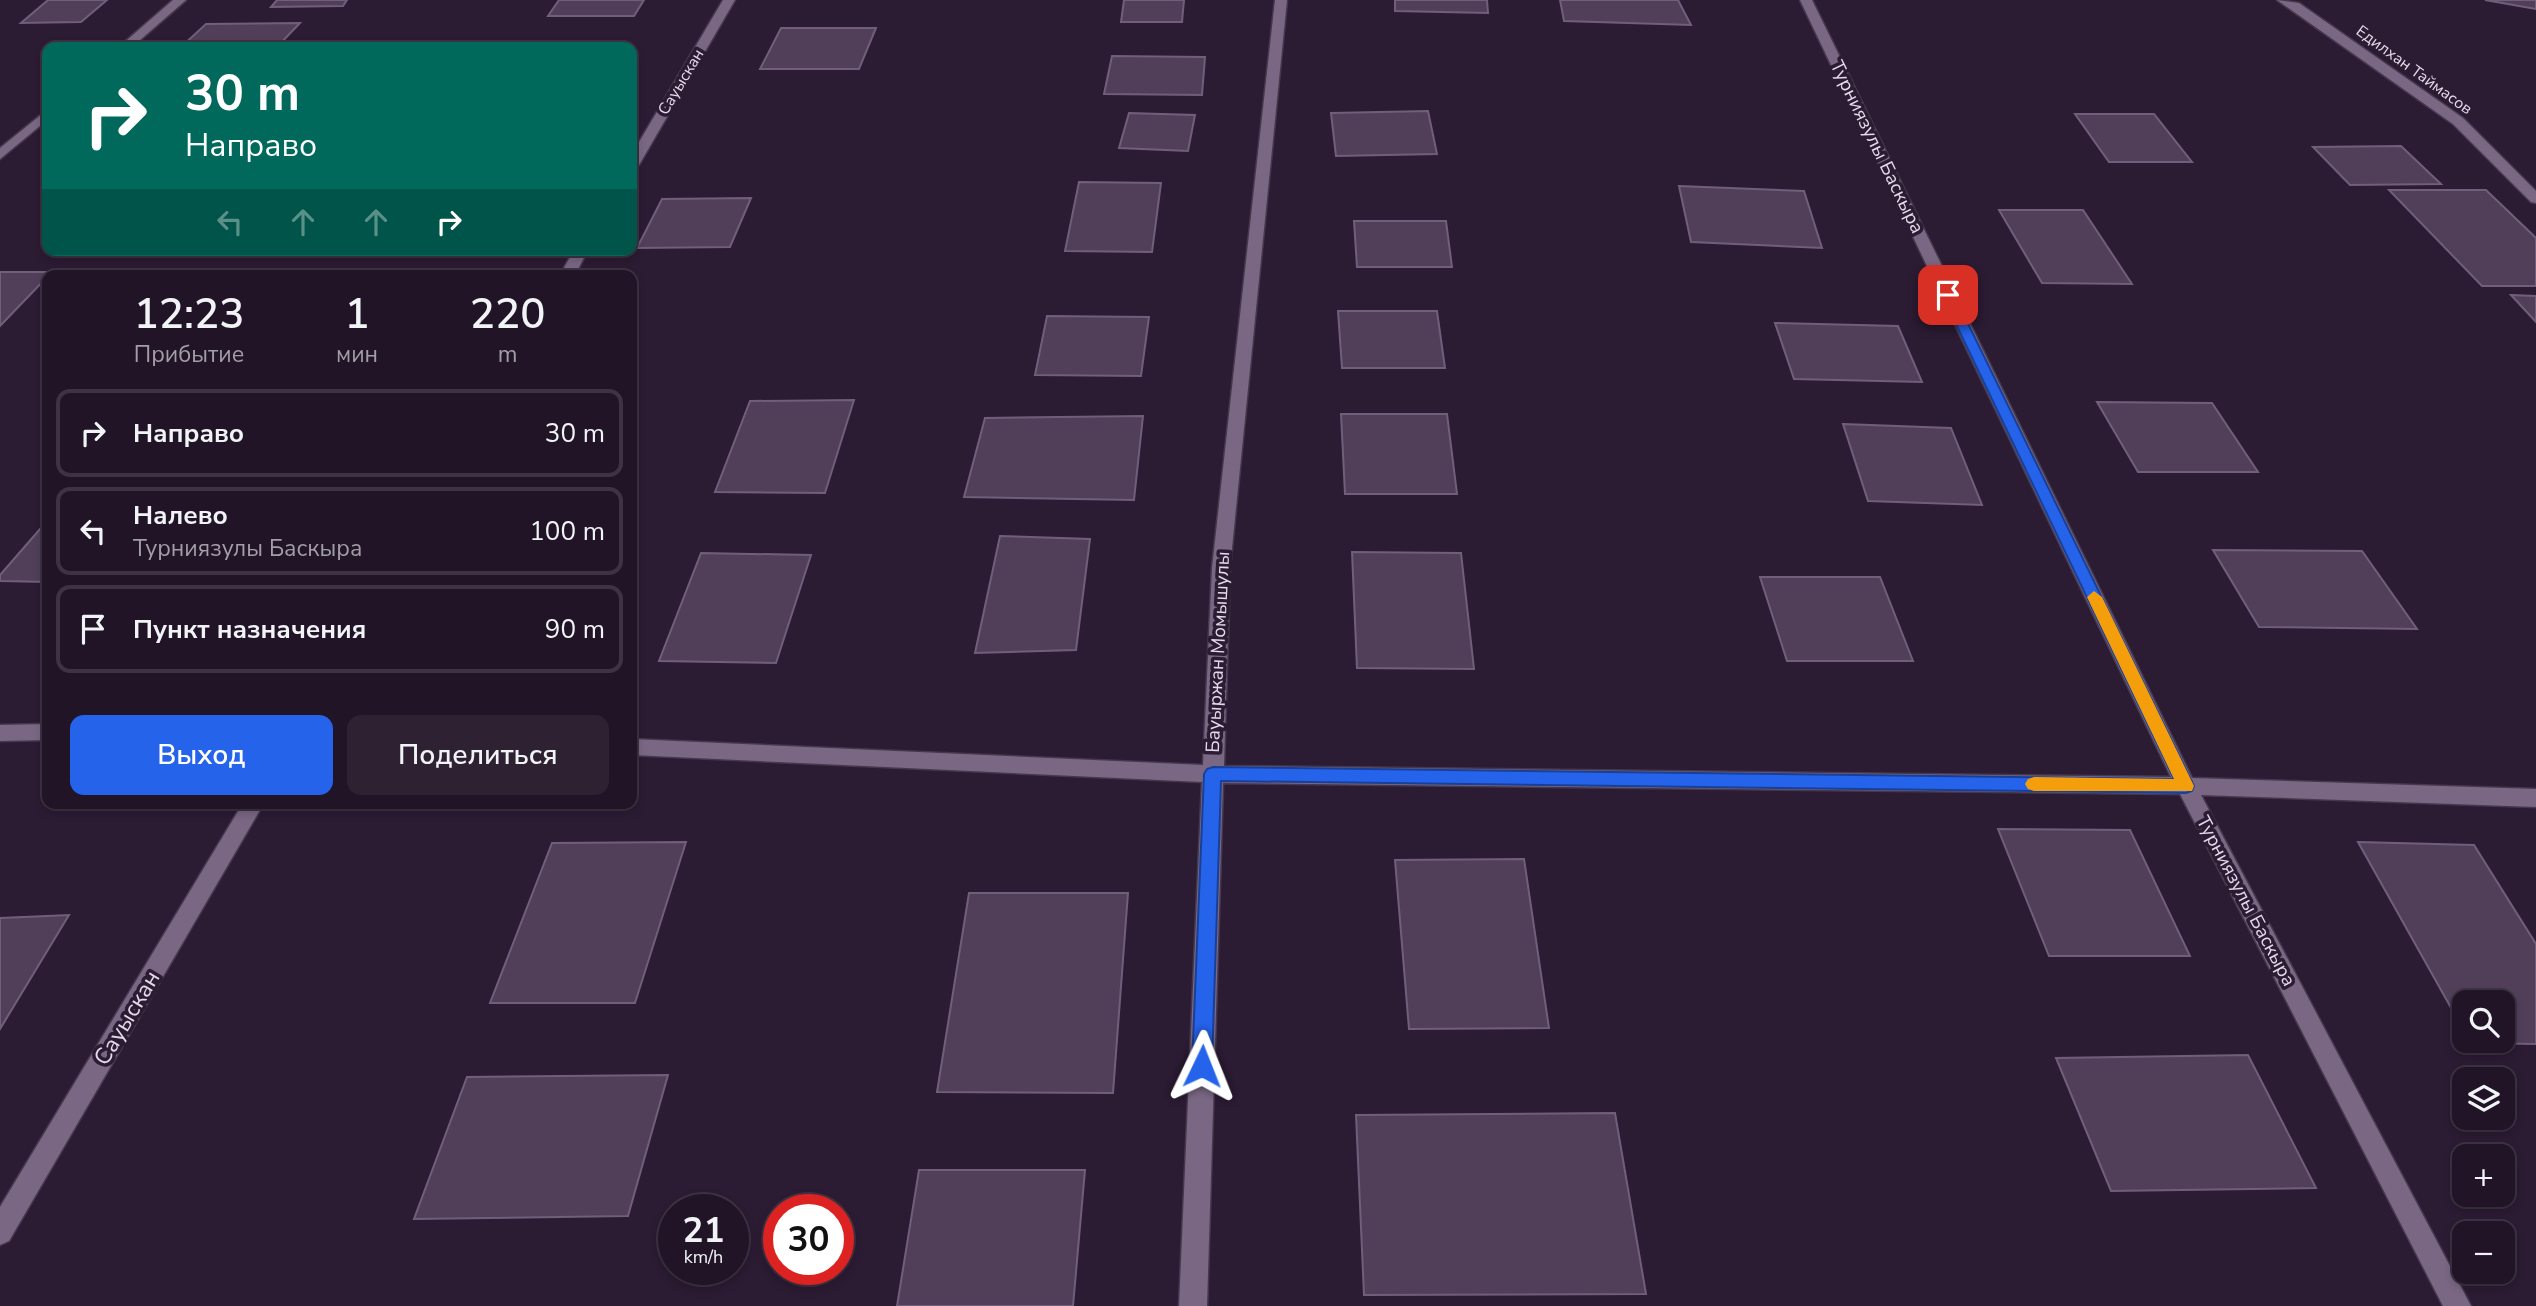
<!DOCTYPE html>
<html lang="ru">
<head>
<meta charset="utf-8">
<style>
	:root { --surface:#201426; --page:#2d2132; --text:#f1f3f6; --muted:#a29ea7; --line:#3d3343; --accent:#2563eb }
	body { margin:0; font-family:"Nunito Sans",sans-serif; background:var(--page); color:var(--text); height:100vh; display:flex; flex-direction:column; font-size:26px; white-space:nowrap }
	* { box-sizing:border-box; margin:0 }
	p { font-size:23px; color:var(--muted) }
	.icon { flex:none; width:38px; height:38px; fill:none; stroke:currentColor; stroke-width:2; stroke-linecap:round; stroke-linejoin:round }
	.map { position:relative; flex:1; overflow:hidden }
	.sheet { position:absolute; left:42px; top:270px; width:595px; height:539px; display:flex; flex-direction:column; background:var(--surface); border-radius:14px; box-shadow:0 4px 10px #0003,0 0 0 2px var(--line) }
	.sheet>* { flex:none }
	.guide { position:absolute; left:42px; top:42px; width:595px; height:214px; border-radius:14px; box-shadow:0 4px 10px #0003,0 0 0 2px var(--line); background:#00695c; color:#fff; overflow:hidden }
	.controls { position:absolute; left:2452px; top:990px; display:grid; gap:14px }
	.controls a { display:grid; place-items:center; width:63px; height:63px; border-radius:14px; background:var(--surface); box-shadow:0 4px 10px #0003,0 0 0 2px var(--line); font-size:35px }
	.speed { position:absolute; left:658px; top:1194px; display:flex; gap:14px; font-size:35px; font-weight:700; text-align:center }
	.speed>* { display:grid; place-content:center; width:91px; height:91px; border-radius:50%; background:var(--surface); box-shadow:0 4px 10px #0003,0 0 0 2px var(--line); line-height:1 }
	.speed small { font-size:18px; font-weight:400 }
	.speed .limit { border:10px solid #d22; background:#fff; color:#111 }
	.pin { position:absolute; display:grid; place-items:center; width:60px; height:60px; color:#fff; margin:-30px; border-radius:14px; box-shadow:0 4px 10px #0006 }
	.me { position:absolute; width:77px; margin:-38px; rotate:2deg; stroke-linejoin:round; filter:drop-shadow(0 0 5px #0008) }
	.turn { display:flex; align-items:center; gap:24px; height:147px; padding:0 28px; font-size:32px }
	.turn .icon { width:91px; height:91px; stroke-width:2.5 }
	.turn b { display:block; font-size:49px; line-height:60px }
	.lanes { display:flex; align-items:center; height:66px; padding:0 28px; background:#0003; justify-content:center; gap:35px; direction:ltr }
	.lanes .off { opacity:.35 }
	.eta { display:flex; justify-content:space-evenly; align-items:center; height:119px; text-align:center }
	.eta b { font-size:42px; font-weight:600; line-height:49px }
	.primary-button { display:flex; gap:14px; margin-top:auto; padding:14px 28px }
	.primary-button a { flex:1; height:80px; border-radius:14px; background:var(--accent); color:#fff; font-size:28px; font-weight:600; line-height:80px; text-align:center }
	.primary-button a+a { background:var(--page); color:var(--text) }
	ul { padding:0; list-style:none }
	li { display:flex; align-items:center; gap:21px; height:88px; margin:0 14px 10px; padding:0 14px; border:4px solid var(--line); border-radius:14px }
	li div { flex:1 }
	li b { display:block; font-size:26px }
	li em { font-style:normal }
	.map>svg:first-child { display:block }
</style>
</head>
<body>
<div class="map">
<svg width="2536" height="1306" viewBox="0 0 2536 1306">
	<rect width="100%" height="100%" fill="#2b1b33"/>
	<g fill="#513f5a" stroke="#715e7b" stroke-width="2">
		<polygon points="48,0 107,0 81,22 21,23"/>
		<polygon points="277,0 347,0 343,6 271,7"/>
		<polygon points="559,0 644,0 634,16 548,16"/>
		<polygon points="1124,0 1184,0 1182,22 1121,22"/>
		<polygon points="1395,0 1487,0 1488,13 1395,11"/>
		<polygon points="1560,0 1678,0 1691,25 1564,21"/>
		<polygon points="2485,0 2536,0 2536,9"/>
		<polygon points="300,23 277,47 181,47 206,24"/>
		<polygon points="781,28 876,28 859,69 760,69"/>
		<polygon points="612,42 609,47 521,47 525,43"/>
		<polygon points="1112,56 1205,57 1202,95 1104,94"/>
		<polygon points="1428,111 1437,154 1336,156 1331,113"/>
		<polygon points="1129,113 1195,115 1188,151 1119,148"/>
		<polygon points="2075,114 2154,114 2192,162 2109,162"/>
		<polygon points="2401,146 2441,184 2350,185 2313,147"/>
		<polygon points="1079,182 1161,183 1152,252 1065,251"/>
		<polygon points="1679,186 1804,191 1822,248 1691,242"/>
		<polygon points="2389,190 2486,190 2536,238 2536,286 2482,286"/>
		<polygon points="751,198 730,247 637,248 662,199"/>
		<polygon points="1999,210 2083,210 2132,284 2042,283"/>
		<polygon points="1354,221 1446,221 1452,267 1357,267"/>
		<polygon points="0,272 52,272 0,326"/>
		<polygon points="2511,295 2536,296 2536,322"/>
		<polygon points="1338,311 1437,311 1445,368 1342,368"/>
		<polygon points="1047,316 1149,317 1141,376 1035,375"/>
		<polygon points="1775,323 1898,326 1922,382 1794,379"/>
		<polygon points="854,400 825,493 715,492 750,401"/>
		<polygon points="2097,402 2212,403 2258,472 2138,472"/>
		<polygon points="1341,414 1447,414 1457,494 1345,494"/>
		<polygon points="1143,416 1134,500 964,497 985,418"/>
		<polygon points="1843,424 1951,428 1982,505 1868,501"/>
		<polygon points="47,521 47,582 0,581 0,575"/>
		<polygon points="1000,536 1090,539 1076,650 975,653"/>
		<polygon points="2213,550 2362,551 2417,629 2259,627"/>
		<polygon points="1352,552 1461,553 1474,669 1357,668"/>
		<polygon points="701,553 811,555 776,663 659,661"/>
		<polygon points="1760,577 1880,577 1913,661 1787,661"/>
		<polygon points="1998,829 2130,830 2190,956 2049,956"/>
		<polygon points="686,842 635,1003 490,1003 552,843"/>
		<polygon points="2358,842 2474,845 2536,944 2536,1044 2470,1043 2502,1041 2502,1003 2464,1003 2464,1031"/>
		<polygon points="1524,859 1549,1028 1409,1029 1395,860"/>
		<polygon points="969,893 1128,893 1113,1093 937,1092"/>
		<polygon points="69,915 0,1029 0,918"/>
		<polygon points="2248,1055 2316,1188 2111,1191 2056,1058"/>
		<polygon points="668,1075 628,1216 414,1219 467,1077"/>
		<polygon points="1615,1113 1646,1294 1364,1295 1356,1115"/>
		<polygon points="919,1170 1085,1170 1073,1306 897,1306"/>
	</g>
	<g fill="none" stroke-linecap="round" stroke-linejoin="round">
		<defs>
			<g id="minor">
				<polygon points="173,0 186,0 132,47 119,47"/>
				<polygon points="723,0 735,0 639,165 632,169 632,154"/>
				<polygon points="1275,0 1287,0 1230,568 1224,766 2171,777 1800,0 1812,0 2192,778 2536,789 2536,807 2201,795 2471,1306 2443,1306 2180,794 1223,783 1207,1306 1179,1306 1202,782 632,755 632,739 1203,765 1212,568"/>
				<polygon points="2277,0 2299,3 2463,118 2536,191 2536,203 2531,202 2453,124"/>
				<polygon points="47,110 47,120 0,159 0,148"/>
				<polygon points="574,250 588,250 575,275 560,275"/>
				<polygon points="47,724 47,740 0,741 0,725"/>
				<polygon points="243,803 264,803 9,1241 0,1245 0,1207"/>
			</g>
		</defs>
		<use href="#minor" stroke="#45384c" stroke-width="3"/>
		<use href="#minor" fill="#7a6784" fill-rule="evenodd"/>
	</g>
	<polygon fill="#2563eb" stroke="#184099" stroke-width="2" points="1948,291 1954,295 2194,786 2192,791 2186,793 1221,781 1212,1066 1209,1073 1202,1076 1195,1073 1192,1066 1204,774 1207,769 1213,767 2174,779 1942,295"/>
	<polygon fill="#f59e0b" points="2094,591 2102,597 2194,786 2192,791 2034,791 2028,789 2025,784 2028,779 2034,777 2174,779 2087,597"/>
	<g text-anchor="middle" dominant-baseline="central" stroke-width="7" stroke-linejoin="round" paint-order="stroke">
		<g font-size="16" fill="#e5daeb" stroke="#2b1b33">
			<text transform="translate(2414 70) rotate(36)">Едилхан Таймасов</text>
			<text transform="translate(681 82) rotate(-59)">Сауыскан</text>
		</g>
		<g font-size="19" fill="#e5daeb" stroke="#2b1b33">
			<text transform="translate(1877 147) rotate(64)">Турниязулы Баскыра</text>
			<text transform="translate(1218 652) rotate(-87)">Бауыржан Момышулы</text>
			<text transform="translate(2246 901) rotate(62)">Турниязулы Баскыра</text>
		</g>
		<g font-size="23" fill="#e5daeb" stroke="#2b1b33">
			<text transform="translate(127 1018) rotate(-59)">Сауыскан</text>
		</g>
	</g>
</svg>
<div class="controls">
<a><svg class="icon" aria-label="search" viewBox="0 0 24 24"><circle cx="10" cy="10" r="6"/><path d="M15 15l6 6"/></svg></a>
<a><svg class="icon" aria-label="layers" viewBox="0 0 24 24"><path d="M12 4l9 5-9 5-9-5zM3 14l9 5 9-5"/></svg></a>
<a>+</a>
<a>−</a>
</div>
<div class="speed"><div>21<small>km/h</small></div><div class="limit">30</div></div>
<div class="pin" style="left:1948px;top:295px;background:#d93025"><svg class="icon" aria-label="arrive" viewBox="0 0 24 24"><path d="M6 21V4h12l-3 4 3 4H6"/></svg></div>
<svg class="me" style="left:1202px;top:1066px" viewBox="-20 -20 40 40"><path d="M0-17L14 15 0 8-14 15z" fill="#2563eb" stroke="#fff" stroke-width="4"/></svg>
<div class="guide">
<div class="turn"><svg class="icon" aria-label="right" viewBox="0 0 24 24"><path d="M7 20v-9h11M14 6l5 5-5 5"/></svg><div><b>30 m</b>Направо</div></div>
<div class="lanes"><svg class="icon off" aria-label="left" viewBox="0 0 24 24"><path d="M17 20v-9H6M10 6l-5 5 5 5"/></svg><svg class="icon off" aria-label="ahead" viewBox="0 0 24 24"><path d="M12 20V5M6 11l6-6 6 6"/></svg><svg class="icon off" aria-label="ahead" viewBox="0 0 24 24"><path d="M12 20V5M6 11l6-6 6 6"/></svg><svg class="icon" aria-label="right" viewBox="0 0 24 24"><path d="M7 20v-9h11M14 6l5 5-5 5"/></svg></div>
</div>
<section class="sheet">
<div class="eta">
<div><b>12:23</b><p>Прибытие</p></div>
<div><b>1</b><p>мин</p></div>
<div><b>220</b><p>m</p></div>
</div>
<ul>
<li><svg class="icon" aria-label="right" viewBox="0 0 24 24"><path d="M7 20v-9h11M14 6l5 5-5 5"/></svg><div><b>Направо</b></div><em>30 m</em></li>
<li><svg class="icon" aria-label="left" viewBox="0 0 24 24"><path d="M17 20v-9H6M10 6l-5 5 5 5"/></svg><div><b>Налево</b><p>Турниязулы Баскыра</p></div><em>100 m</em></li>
<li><svg class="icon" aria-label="arrive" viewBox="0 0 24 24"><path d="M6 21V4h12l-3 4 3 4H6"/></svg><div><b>Пункт назначения</b></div><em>90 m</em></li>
</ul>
<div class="primary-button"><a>Выход</a><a>Поделиться</a></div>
</section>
</div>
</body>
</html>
